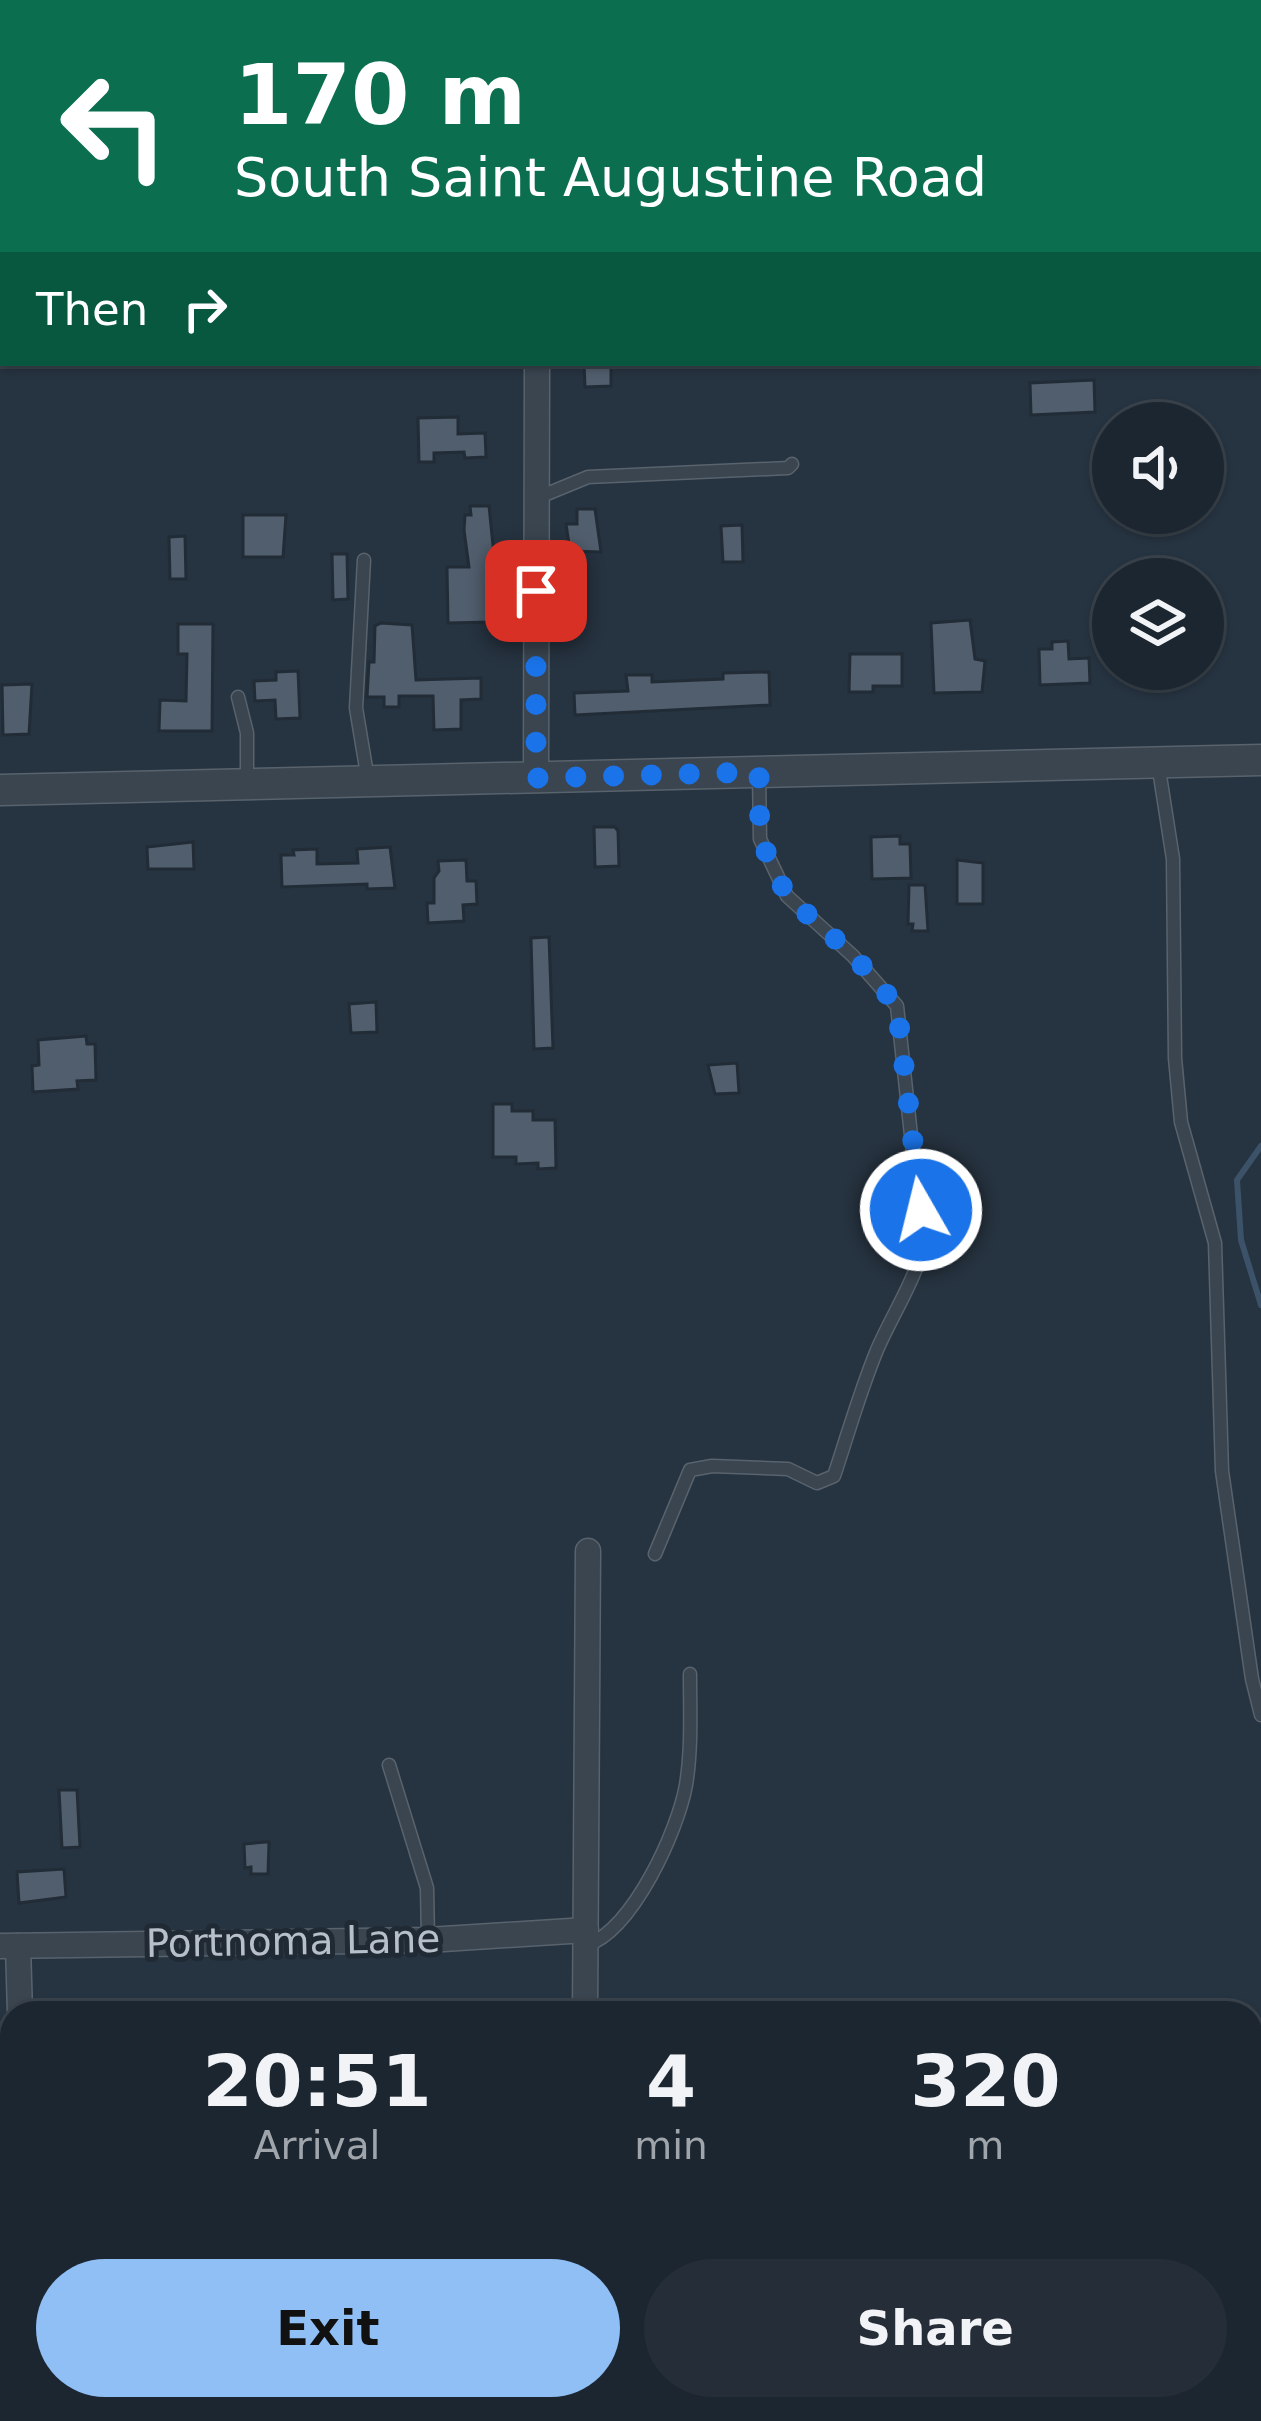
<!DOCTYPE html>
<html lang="en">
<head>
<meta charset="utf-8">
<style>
	:root { --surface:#1c2630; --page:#252e38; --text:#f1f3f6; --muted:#a0a5ab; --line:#3a434c; --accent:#90bff6 }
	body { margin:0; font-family:"DejaVu Sans",sans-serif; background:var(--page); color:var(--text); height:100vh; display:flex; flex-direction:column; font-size:45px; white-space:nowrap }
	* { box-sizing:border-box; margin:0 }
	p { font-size:39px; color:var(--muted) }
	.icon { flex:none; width:66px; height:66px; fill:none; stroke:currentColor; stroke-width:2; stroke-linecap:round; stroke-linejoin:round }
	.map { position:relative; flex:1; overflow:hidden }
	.side { position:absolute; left:0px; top:2001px; width:1263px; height:420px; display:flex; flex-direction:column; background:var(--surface); border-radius:36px 36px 0 0; box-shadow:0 3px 9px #0004,0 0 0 3px var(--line) }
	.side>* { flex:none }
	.banner { position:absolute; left:0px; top:0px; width:1263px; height:366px; box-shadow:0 3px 9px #0004,0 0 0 3px var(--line); background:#0b6e4f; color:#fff; overflow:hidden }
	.buttons { position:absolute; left:1092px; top:402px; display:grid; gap:24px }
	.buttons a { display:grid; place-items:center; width:132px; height:132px; border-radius:50%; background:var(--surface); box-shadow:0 3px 9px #0004,0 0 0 3px var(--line); font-size:60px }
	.pin { position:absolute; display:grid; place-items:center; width:102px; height:102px; color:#fff; margin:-51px; border-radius:24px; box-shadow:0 6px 18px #0006 }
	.me { position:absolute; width:132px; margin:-66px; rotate:352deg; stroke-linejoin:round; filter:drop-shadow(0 0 9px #0008) }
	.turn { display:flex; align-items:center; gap:42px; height:252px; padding:0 36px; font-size:54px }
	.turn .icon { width:156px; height:156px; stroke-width:2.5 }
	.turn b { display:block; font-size:84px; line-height:102px }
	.then { display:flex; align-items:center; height:114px; padding:0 36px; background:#0003; gap:24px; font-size:45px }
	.eta { display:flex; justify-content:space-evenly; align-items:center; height:204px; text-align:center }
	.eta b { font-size:72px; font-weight:700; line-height:84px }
	.action { display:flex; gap:24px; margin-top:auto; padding:24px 36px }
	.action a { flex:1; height:138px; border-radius:72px; background:var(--accent); color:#111; font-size:48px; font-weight:700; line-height:138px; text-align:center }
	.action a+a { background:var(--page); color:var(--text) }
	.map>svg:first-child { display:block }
</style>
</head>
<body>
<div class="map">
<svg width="1261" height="2421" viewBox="0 0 1261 2421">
	<rect width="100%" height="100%" fill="#263340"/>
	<polygon fill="#284041" points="919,0 1261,0 1261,178 1260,3"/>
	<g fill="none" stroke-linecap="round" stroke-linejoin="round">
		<polyline stroke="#3c5268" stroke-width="6" points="1261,1146 1237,1180 1241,1240 1261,1305"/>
	</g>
	<g fill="#515e6d" stroke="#212c37" stroke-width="3">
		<polygon points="584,363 611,363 611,386 585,387"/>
		<polygon points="1094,380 1095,412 1031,415 1030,383"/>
		<polygon points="458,417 458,434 485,433 486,457 465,458 464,452 434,453 434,462 419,462 418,418"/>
		<polygon points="470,506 489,506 498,594 491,595 491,622 448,623 447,567 469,567 464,530 465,515 471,515"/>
		<polygon points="577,509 595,509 601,552 570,551 566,524 577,524"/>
		<polygon points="243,515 286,515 283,557 243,557"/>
		<polygon points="742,525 743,562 723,562 721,526"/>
		<polygon points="185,536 186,579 170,579 169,537"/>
		<polygon points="332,554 347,554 348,599 333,600"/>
		<polygon points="970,620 975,659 985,661 982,692 934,693 931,623"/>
		<polygon points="381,623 412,625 416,680 481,678 481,699 461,700 461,729 434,730 433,696 399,696 399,707 384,707 384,697 367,697 369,662 374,662 375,626"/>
		<polygon points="178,624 213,624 212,731 159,731 160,700 186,701 187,654 178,654"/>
		<polygon points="1068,641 1069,659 1089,658 1090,683 1040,685 1039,649 1052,649 1052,642"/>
		<polygon points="850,654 902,654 902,686 873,686 873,692 849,692"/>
		<polygon points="298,671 300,718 276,719 275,700 255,701 254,681 276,680 276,672"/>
		<polygon points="769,672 770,705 575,715 574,693 628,691 626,675 652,675 652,682 723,679 723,673"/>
		<polygon points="32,684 29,734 3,735 2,685"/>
		<polygon points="594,827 615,827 618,831 619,866 595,867"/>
		<polygon points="900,836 900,844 910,844 911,878 872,879 871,837"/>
		<polygon points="193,842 194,869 148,869 147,847"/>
		<polygon points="390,847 395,888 367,889 367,884 282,887 281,855 294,855 293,850 317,849 317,864 358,863 357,849"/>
		<polygon points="466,860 467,881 476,881 477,904 463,905 464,921 428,923 427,903 434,903 434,878 439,871 438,861"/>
		<polygon points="957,860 983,863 983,904 957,904"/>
		<polygon points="909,885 925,885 928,931 912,931 913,924 908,924"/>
		<polygon points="549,937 553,1048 534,1049 531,938"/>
		<polygon points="376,1002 377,1032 351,1033 349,1004"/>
		<polygon points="86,1036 87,1044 95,1044 96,1080 77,1081 78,1089 33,1092 32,1066 39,1065 38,1040"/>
		<polygon points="737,1063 739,1093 715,1094 708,1065"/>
		<polygon points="493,1104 512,1104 512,1111 533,1111 533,1120 555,1120 556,1168 538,1169 538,1163 516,1164 516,1157 493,1157"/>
		<polygon points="59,1790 77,1790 80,1847 62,1848"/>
		<polygon points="266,1842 269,1842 268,1874 251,1874 251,1867 245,1868 244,1844"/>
		<polygon points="64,1869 66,1897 19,1903 17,1872"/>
	</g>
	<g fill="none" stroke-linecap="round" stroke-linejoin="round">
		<defs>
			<g id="service">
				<polyline points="537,498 588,477 788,468 792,464"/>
				<polyline points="364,560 356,708 368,780"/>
				<polyline points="238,697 247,733 247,783"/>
				<polyline points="1158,763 1173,859 1175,1058 1181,1122 1215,1243 1222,1471 1252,1679 1261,1715"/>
				<path d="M655,1554L690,1470L712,1466L788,1469L817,1483L834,1476C848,1434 860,1391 877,1350C892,1315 914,1283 923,1246L897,1006L853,956L787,896L760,839L759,773"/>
				<polyline points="389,1765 427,1888 428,1939"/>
				<path d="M587,1945C633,1930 678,1830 686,1785C692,1748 690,1711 690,1674"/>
			</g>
			<g id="minor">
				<polyline points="523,0 523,3"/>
				<polyline points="536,777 537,363"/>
				<polyline points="0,1946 428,1940 586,1930"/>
				<polyline points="18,1946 20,2013"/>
				<polyline points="585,2013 588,1551"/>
				<polyline points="34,2409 35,2421"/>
				<polyline points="591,2421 591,2409"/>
			</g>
			<polyline id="tertiary" points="0,790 1261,760"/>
		</defs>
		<use href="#service" stroke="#58636d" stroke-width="15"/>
		<use href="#minor" stroke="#58636d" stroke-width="27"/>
		<use href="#tertiary" stroke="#58636d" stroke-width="33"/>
		<use href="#service" stroke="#3a4550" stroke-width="12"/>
		<use href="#minor" stroke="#3a4550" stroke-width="24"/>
		<use href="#tertiary" stroke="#3a4550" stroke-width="30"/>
	</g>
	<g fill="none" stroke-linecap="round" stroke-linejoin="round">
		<polyline stroke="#1a73e8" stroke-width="21" stroke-dasharray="0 37.8" points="536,591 536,778 759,772 760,839 787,896 854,956 897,1006 921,1210"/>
	</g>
	<g text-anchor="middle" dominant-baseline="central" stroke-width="10" stroke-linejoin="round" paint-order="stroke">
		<g font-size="39" fill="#b7c0ca" stroke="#1f2a35">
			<text transform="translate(293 1941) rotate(-1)">Portnoma Lane</text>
		</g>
	</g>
</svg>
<div class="buttons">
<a><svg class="icon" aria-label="sound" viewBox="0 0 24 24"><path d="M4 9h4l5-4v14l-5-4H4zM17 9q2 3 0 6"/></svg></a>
<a><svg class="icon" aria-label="layers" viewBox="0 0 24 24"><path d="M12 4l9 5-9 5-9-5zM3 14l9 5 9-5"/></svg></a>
</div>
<div class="pin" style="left:536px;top:591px;background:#d93025"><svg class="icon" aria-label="arrive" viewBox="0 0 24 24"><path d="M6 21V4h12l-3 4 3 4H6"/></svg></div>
<svg class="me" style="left:921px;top:1210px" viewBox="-20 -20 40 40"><circle r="17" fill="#1a73e8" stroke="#fff" stroke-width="3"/><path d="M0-11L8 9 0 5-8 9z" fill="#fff"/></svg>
<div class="banner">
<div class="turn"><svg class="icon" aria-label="left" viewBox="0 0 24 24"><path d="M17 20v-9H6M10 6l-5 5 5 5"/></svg><div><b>170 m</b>South Saint Augustine Road</div></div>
<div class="then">Then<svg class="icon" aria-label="right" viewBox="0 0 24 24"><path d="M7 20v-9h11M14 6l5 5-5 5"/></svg></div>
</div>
<section class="side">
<div class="eta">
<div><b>20:51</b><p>Arrival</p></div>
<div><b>4</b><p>min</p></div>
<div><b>320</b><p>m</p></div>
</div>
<div class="action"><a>Exit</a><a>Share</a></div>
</section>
</div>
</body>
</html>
